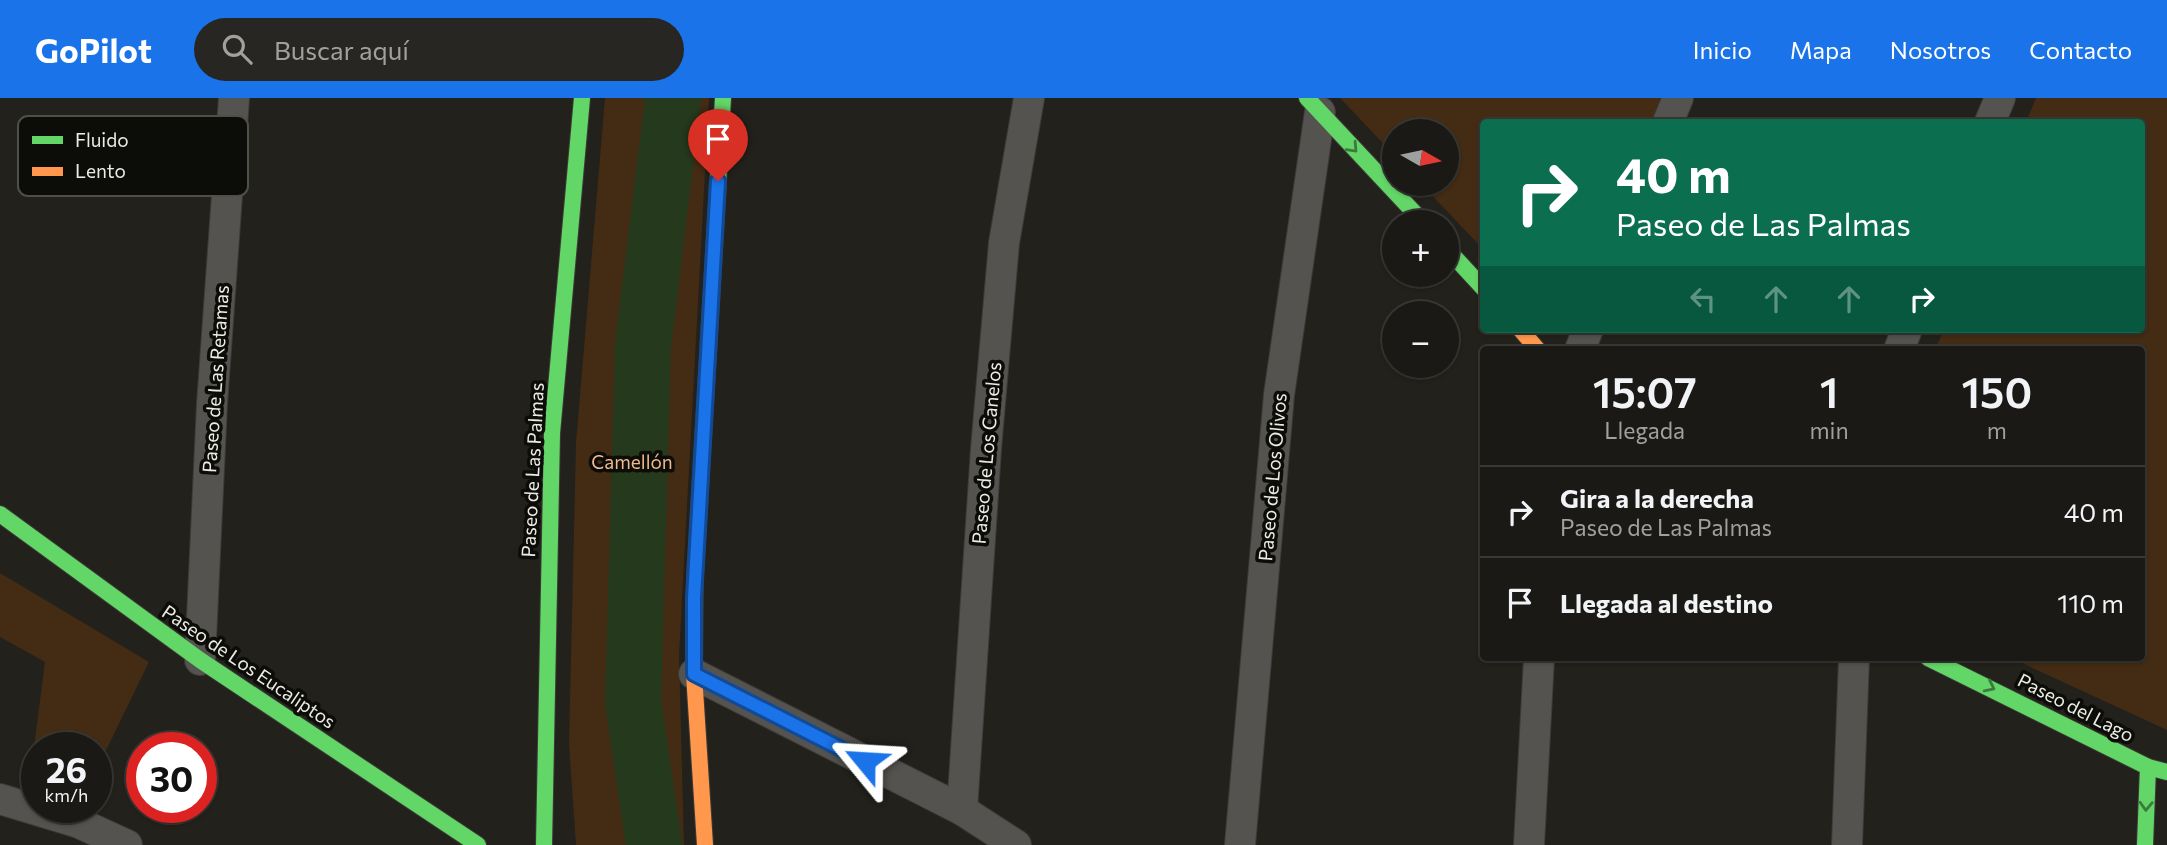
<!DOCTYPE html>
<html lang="es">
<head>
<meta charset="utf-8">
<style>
	:root { --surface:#1a1915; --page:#272622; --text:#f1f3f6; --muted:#9fa0a0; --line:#383834; --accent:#1a73e8 }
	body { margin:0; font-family:Commissioner,sans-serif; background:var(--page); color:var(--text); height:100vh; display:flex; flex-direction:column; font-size:26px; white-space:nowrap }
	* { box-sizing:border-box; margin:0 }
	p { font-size:23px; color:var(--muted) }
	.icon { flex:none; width:38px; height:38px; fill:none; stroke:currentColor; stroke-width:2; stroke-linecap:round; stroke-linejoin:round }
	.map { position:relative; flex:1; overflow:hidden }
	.panel { position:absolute; left:1480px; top:248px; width:665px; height:315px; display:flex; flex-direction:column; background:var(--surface); border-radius:7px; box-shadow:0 2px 5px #0004,0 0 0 2px var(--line) }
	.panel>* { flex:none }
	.guide { position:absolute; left:1480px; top:21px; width:665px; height:214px; border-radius:7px; box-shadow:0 2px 5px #0004,0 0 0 2px var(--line); background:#0b6e4f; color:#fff; overflow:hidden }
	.needle { width:46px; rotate:99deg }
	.buttons { position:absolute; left:1382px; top:21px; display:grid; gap:14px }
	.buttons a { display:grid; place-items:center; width:77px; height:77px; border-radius:50%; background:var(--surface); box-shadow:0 2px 5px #0004,0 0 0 2px var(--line); font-size:35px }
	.speed { position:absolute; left:21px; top:634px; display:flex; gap:14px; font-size:35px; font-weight:700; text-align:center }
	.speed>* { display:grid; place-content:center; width:91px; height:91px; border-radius:50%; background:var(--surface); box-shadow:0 2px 5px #0004,0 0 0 2px var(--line); line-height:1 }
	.speed small { font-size:18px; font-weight:400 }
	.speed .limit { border:10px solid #d22; background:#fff; color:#111 }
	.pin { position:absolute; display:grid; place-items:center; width:60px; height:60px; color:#fff; margin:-72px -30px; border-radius:50% 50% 50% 0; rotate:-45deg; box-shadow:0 0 7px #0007 }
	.pin .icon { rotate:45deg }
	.me { position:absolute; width:77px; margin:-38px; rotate:297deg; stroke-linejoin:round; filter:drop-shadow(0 0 5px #0008) }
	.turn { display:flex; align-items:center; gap:24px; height:147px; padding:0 21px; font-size:32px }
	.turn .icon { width:91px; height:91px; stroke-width:2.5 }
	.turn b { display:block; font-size:49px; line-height:60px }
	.lanes { display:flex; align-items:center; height:66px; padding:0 21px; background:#0003; justify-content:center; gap:35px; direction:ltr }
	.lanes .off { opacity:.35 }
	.eta { display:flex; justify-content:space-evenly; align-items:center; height:119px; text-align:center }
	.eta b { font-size:42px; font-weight:600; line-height:49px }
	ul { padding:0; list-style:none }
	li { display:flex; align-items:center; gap:21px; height:91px; padding:0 21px; border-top:2px solid var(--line) }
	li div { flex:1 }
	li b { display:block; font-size:26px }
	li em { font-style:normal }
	header { display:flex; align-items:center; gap:42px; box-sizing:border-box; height:98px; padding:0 35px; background:var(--accent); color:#fff }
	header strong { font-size:33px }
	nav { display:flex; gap:38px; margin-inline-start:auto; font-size:24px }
	.search { width:490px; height:63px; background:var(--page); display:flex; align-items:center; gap:18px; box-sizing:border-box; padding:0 24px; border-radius:38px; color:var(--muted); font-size:26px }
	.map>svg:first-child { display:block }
</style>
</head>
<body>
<header>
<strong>GoPilot</strong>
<div class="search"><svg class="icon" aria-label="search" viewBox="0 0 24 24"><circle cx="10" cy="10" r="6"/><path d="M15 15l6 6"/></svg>Buscar aquí</div>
<nav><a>Inicio</a><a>Mapa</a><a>Nosotros</a><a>Contacto</a></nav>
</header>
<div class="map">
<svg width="2167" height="747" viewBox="0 0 2167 747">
	<rect width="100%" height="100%" fill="#22211c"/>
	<g fill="#432b14">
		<polygon points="605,0 709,0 679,557 684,747 576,747 569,646 576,345"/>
		<polygon points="1340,0 1666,0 1656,24 1484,24 1484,152 1421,86 1447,86 1447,33 1395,33 1395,58"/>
		<polygon points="2036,0 2167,0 2167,632 2011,560 2142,560 2142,252 1935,252 1944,231 2142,231 2142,24 2026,24"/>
		<polygon points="0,475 149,564 96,673 96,649 37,649 37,675 31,672 45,564 0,539"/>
	</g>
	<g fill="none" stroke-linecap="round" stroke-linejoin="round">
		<polyline stroke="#25391c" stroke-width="56" points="654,747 633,604 643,248 673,0"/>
		<defs>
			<g id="street">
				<polyline points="1668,24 1678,0"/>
				<polyline points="1990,24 2000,0"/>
				<polyline points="1580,252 1588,231"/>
				<polyline points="1899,252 1907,231"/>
				<polyline points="200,562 212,306 234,0"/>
				<polyline points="694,576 962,712 1016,747"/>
				<polyline points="0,701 79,725 127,747"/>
				<polyline points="962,712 986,351 1004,145 1029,0"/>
				<polyline points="1240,747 1279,297 1320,14"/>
				<polyline points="1529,747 1539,560"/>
				<polyline points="1847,747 1854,560"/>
			</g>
			<g id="fast">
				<polyline points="1307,0 1423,124"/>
				<polyline points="1447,151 1484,191"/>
				<polyline points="0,416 200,562 478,747"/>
				<polyline points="695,478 723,0"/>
				<polyline points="1928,560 2148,669 2167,674"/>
				<polyline points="544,747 552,335 582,0"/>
				<polyline points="2145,747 2148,669"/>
			</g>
			<g id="slow">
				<polyline points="1520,231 1538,252"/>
				<polyline points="695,478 694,576 705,747"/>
			</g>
		</defs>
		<use href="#street" stroke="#3c3b37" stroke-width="32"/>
		<use href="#fast" stroke="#3c3b37" stroke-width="18"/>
		<use href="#slow" stroke="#3c3b37" stroke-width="18"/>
		<use href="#street" stroke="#545350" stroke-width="30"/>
		<use href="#fast" stroke="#63d668" stroke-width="16"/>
		<use href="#slow" stroke="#ff974d" stroke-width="16"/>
	</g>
	<defs><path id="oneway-chevron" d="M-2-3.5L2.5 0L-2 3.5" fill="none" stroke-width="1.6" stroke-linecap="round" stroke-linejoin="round" transform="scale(1.75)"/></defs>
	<g stroke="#3c7b3d">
		<use href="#oneway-chevron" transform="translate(1353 50) rotate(47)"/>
		<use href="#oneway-chevron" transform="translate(1990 589) rotate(26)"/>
		<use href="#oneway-chevron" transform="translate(2146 708) rotate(92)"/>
	</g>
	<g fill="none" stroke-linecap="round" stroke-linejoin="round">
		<defs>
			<polyline id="route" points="718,83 694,500 694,576 865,663"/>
		</defs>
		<use href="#route" stroke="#114b97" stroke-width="18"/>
		<use href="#route" stroke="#1a73e8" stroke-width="12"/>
	</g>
	<g text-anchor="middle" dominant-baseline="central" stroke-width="7" stroke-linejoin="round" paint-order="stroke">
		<g font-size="19" fill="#ecebe5" stroke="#0c0c08">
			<text transform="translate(215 281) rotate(-86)">Paseo de Las Retamas</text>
			<text transform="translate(986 355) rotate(-85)">Paseo de Los Canelos</text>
			<text transform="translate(532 372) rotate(-87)">Paseo de Las Palmas</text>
			<text transform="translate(1272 379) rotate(-85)">Paseo de Los Olivos</text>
			<text transform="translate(249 568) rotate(34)">Paseo de Los Eucaliptos</text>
			<text transform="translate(2076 609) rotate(27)">Paseo del Lago</text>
		</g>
		<g font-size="19" fill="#f1b98c" stroke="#0c0c08">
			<text x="632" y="363">Camellón</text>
		</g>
	</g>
	<rect x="18" y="18" width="230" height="80" rx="10" fill="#0c0c08" stroke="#4f4f4a" stroke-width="2"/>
	<rect x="32" y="38" width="31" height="8" fill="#63d668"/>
	<rect x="32" y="69" width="31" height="9" fill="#ff974d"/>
	<g font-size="19" fill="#ecebe5">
		<text x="75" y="49">Fluido</text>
		<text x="75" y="80">Lento</text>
	</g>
</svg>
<div class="buttons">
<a><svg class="needle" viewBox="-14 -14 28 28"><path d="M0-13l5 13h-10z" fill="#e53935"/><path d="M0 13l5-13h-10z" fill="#9fa0a0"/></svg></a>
<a>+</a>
<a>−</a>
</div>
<div class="speed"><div>26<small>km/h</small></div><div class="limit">30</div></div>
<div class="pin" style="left:718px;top:83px;background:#d93025"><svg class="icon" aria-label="arrive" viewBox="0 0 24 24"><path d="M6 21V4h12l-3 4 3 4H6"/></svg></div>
<svg class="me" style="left:865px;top:663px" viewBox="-20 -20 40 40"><path d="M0-17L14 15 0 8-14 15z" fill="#1a73e8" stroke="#fff" stroke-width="4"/></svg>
<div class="guide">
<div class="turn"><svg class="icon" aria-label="right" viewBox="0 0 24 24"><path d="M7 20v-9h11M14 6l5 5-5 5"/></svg><div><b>40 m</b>Paseo de Las Palmas</div></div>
<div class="lanes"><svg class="icon off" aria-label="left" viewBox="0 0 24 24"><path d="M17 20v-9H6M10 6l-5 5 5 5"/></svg><svg class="icon off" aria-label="ahead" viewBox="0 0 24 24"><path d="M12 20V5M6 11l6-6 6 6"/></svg><svg class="icon off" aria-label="ahead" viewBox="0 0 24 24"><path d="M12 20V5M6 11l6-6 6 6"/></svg><svg class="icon" aria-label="right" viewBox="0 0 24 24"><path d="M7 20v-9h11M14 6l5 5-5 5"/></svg></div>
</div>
<section class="panel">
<div class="eta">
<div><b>15:07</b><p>Llegada</p></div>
<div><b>1</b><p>min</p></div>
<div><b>150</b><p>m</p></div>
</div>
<ul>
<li><svg class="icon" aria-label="right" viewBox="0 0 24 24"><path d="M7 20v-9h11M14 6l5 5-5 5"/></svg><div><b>Gira a la derecha</b><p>Paseo de Las Palmas</p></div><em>40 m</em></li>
<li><svg class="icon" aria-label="arrive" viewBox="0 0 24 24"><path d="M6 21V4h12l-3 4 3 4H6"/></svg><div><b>Llegada al destino</b></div><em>110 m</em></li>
</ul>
</section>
</div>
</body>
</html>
